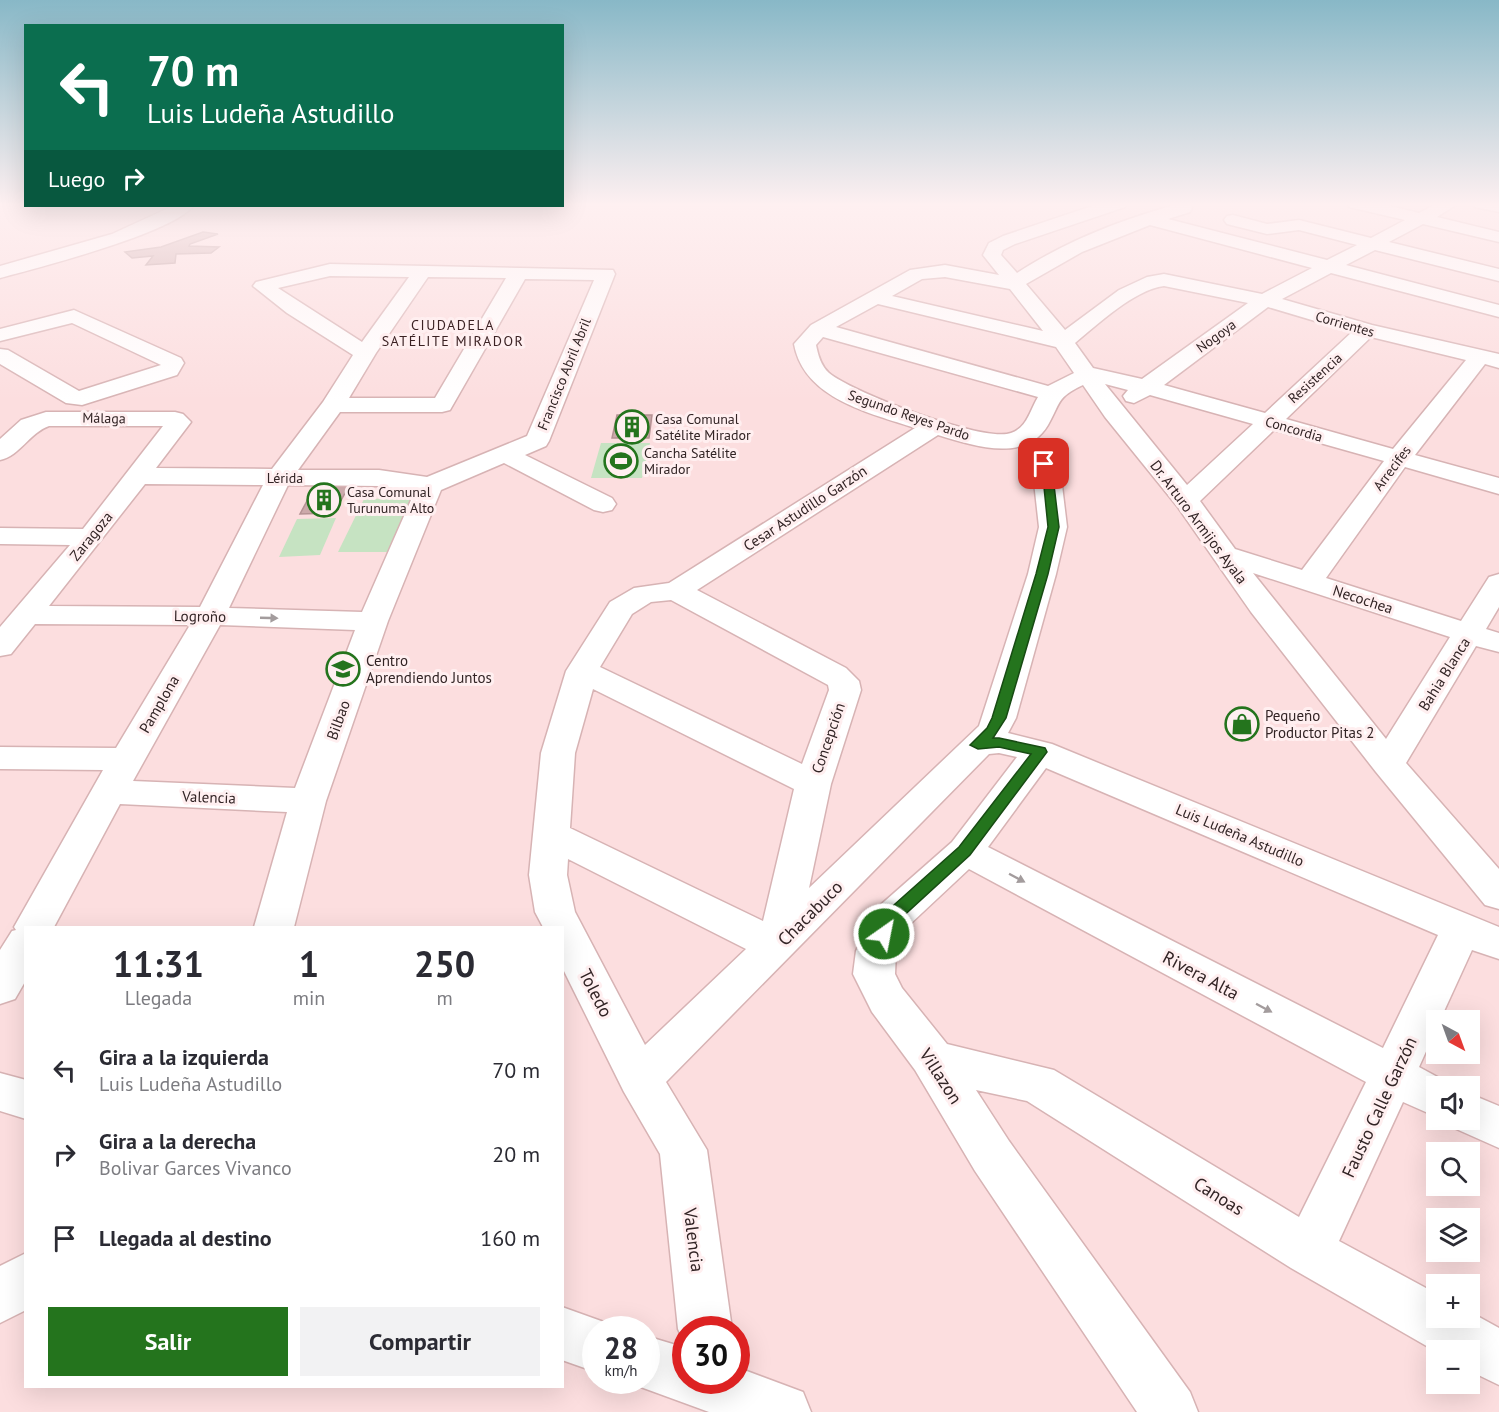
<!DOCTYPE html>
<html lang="es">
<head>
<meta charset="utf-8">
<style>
	:root { --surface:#fff; --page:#f2f2f3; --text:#2b2b33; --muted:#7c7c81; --accent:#24741d }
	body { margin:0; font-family:"PT Sans",sans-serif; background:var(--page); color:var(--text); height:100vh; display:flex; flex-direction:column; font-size:22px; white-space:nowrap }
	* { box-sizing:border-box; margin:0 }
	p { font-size:20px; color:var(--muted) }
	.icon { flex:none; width:33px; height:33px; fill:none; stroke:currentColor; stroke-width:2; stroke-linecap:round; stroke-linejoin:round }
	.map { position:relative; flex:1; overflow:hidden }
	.drawer { position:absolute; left:24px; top:926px; width:540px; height:462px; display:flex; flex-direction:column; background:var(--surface); border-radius:0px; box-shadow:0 6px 24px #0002 }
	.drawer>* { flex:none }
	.hud { position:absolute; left:24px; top:24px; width:540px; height:183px; border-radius:0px; box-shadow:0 6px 24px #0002; background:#0b6e4f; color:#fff; overflow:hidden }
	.needle { width:39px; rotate:139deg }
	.tools { position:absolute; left:1426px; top:1010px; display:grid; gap:12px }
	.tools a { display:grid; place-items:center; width:54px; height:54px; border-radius:0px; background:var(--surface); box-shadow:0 6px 24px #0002; font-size:30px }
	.speed { position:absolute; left:582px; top:1316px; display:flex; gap:12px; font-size:30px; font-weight:700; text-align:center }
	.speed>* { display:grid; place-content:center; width:78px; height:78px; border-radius:50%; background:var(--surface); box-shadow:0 6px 24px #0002; line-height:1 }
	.speed small { font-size:15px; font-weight:400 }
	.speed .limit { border:9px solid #d22; background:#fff; color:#111 }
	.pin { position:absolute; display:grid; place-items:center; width:51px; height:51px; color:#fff; margin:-26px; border-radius:12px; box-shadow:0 3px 9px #0006 }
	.me { position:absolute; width:66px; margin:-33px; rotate:33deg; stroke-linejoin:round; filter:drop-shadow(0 0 4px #0008) }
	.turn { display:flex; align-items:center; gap:21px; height:126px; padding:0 24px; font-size:27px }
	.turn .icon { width:78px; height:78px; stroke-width:2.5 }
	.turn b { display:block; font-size:42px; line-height:51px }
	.then { display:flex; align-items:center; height:57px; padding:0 24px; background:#0003; gap:12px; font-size:22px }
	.eta { display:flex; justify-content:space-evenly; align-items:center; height:102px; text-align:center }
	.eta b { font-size:36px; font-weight:600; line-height:42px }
	.primary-button { display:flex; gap:12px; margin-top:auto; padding:12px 24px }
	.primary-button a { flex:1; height:69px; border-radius:0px; background:var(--accent); color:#fff; font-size:24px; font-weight:600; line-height:69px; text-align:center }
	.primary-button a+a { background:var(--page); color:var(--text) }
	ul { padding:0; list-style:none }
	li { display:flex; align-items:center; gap:18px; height:84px; padding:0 24px }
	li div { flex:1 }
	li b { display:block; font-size:22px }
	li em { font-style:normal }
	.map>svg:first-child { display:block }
</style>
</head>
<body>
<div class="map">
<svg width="1499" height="1412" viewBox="0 0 1499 1412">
	<rect width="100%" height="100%" fill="#fcdedf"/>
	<g fill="#c6e3c2">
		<polygon points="601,443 650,443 642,478 591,478"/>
		<polygon points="419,498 397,552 338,552 364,499"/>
		<polygon points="336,518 320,555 279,557 297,519"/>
	</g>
	<g fill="#cca9aa" stroke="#b49293" stroke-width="1.5">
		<polygon points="203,232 218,234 190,244 189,246 219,247 211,253 176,254 175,263 146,265 153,256 132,258 125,252 161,247"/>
		<polygon points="617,415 652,415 649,438 612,438"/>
		<polygon points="315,486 349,486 334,513 300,514"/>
	</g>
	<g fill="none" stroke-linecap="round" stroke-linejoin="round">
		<defs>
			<g id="minor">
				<path d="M1101,203H1127L1125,207L1015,244L1003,250L1001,255L1017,273C1066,241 1125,218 1182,203L1190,204L1192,208L1190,212L1168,219L1327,260L1357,245L1299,230L1267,234L1227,224L1224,220L1227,216L1233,215L1267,224L1299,220L1371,238L1405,220L1349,207L1347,203H1378L1419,213L1438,203H1459L1437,217L1499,232V242L1423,224L1389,242L1499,269V281L1375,250L1346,265L1499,305V317L1331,273L1282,299L1372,325L1499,354V368L1485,364L1415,455L1499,478V494L1405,467L1326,578L1461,621L1489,577L1499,574V607L1486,629L1499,633V652L1476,646L1406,763L1499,869V909L1485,905L1376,772L1251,612L1177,506L1105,417L1083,385C1056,398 1061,402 1048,425C1025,464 972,445 938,435L697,590L846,668L859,681L861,690L831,784L809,888L979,726L1028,574L1039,527L1032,464L1036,459L1045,456L1054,459L1061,477L1067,527L1056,574L1016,718L1008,733L1052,744L1499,927V959L1472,950L1440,1020H1437V1027L1419,1067L1454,1086H1437V1117L1403,1102L1339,1241L1437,1294V1317H1470V1312L1499,1328V1385L1470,1371V1350H1437V1352L1291,1268L1027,1101L976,1090L1009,1141L1190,1392L1198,1412H1137L975,1171L915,1070L872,1012L853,974L856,951L877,908L952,842L1017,757L999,753L989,754L666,1082L707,1150L732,1329H686V1346L678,1329L660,1154L624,1092L562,967V927H543L535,912L529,875L541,753L566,671L610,602L634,588L669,583L915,428C870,413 804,399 794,344L811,325L910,270L945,265L999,275L983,255L989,243L1003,236ZM1150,225L1312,268L1262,294L1164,274L1147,277L1119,290L1065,330L1026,284L1082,252ZM945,277L1010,289L1043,331L892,296L922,279ZM1164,286L1248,303L1142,379L1093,368L1075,343C1098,324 1134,290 1164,286ZM878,304L1056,347L1074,373L1048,386L836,327ZM1268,307L1352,332L1265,413L1164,385ZM823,337L1038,397C1030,410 1027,428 1011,433C984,443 853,393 829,373C821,366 818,355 816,345ZM1371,337L1466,360L1393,449L1286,419ZM1105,384L1128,390L1123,396L1126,401L1134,403L1150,395L1253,424L1187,485ZM1274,430L1384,461L1302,570L1235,549L1200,501ZM1253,573L1450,637L1386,739ZM671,600L828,685L829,690L802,764L600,667L632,614L651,602ZM593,689L794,789L763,921L570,828L575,753ZM1046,768L1438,935L1383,1048L988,847ZM568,859L746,949L645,1045L575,912L567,875ZM969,869L1366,1082L1299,1217L1054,1070L947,1044L902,988L895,974L896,951L907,927Z"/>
				<polygon points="1473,203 1499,203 1499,212 1475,207"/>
				<path d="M173,206H193C173,233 37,268 0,278V266L112,234Z"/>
				<path d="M330,264L613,270L615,274L549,441L546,446L525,455L612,498L616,504L612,510L603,512L594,510L504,463L441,490L388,621L326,801L294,927H254L287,812L120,804L54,927H26V980L15,999L0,1004V950L12,931L16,930L14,927L103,770L0,769V747L116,748L190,625L35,624L11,654L0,656V627L70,545L0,544V528L83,529L163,426H49C29,433 20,456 0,460V439L21,420L46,412H175L183,414L191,422L156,468L272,469L323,402L353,355L287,313L253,286L256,282ZM330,276L409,277L362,342L278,288ZM428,277L506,278L435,398H349L376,353ZM525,279L594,280L527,436L427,477L379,470H298L340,412H442L450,410ZM145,484L263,485L200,607L49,606ZM288,485L379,486L415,491L362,612L229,608ZM220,625L355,630L295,788L133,781Z"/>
				<polygon points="74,310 181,358 184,363 177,375 82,405 66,403 0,364 0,349 8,350 79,391 161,365 72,323 0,341 0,329"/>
				<polygon points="0,1073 26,1080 26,1119 0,1111"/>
				<polygon points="1470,1094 1499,1106 1499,1148 1454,1128 1449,1119 1470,1119"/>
				<polygon points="26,1253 26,1310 0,1323 0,1266"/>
				<polygon points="562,1307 615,1326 616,1329 596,1329 596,1372 562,1360"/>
				<polygon points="646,1336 686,1348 686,1380 736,1380 736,1367 803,1392 811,1412 709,1412 627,1382 626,1380 646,1380"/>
			</g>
		</defs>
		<use href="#minor" stroke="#d7b3b4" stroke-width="3"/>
		<use href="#minor" fill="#fff" fill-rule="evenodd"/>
	</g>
	<defs><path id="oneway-solid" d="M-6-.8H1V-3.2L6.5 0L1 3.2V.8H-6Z" transform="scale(1.5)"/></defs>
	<g fill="#a39c9d">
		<use href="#oneway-solid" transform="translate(269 618) rotate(2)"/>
		<use href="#oneway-solid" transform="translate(1017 878) rotate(28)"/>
		<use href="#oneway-solid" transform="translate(1264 1008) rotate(28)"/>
	</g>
	<linearGradient id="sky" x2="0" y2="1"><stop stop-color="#88b8c7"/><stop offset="0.51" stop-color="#fef0f1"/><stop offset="1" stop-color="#fef0f1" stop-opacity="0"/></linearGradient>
	<rect width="1499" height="401" fill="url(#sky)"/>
	<polygon fill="#24741d" stroke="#174b13" stroke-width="1.5" points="1044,461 1050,464 1053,477 1059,527 1048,574 1006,718 993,738 999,738 1045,748 1047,752 970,855 898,921 890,939 884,941 878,939 875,934 885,913 959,847 1031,754 999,747 978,749 970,745 987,728 992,718 1036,574 1048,527 1043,477 1039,464"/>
	<defs>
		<symbol id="building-ring" viewBox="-11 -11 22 22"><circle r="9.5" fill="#ffeff0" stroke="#24741d" stroke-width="1.5"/><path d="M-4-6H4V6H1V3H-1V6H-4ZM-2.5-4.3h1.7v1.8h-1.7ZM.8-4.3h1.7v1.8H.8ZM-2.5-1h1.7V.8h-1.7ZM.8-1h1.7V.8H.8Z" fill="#24741d"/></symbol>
		<symbol id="stadium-ring" viewBox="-11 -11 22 22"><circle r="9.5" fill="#ffeff0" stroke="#24741d" stroke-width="1.5"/><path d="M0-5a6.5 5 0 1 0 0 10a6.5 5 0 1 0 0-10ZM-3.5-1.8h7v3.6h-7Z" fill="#24741d"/></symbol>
		<symbol id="university-ring" viewBox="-11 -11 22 22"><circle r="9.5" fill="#ffeff0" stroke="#24741d" stroke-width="1.5"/><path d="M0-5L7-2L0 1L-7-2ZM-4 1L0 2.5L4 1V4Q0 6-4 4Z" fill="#24741d"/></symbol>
		<symbol id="shop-ring" viewBox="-11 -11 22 22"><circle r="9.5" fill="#ffeff0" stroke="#24741d" stroke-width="1.5"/><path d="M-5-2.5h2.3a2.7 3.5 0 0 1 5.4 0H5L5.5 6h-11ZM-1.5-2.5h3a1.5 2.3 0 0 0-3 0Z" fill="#24741d"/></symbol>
	</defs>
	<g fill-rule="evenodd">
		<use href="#building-ring" x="613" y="408" width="38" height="38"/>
		<use href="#stadium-ring" x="602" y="442" width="38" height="38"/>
		<use href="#building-ring" x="305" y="481" width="38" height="38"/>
		<use href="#university-ring" x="324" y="650" width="38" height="38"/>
		<use href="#shop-ring" x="1223" y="705" width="38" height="38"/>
	</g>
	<g text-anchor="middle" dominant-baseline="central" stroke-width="6" stroke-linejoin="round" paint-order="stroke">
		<g font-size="14" fill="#322425" stroke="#ffeff0">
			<text transform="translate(1345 324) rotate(16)">Corrientes</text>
			<text transform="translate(1216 336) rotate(-36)">Nogoya</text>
			<text transform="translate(564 374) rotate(-68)">Francisco Abril Abril</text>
			<text transform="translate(1315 378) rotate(-42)">Resistencia</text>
			<text transform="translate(909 415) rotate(19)">Segundo Reyes Pardo</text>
			<text transform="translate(104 418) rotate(1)">Málaga</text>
			<text transform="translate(1294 429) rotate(16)">Concordia</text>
			<text transform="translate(1392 468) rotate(-53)">Arrecifes</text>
			<text x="285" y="478">Lérida</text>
		</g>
		<g font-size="14" letter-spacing="1.5" fill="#3b2123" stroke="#ffeff0">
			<text x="453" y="325">CIUDADELA<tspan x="453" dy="16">SATÉLITE MIRADOR</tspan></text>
		</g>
		<g font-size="14" fill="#322425" stroke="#ffeff0" text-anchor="start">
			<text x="655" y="419">Casa Comunal<tspan x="655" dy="16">Satélite Mirador</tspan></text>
			<text x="644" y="453">Cancha Satélite<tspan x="644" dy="16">Mirador</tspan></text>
			<text x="347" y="492">Casa Comunal<tspan x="347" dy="16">Turunuma Alto</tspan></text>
		</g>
		<g font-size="15" fill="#322425" stroke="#ffeff0">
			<text transform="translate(805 508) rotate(-33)">Cesar Astudillo Garzón</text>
			<text transform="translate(1199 522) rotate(53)">Dr. Arturo Armijos Ayala</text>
			<text transform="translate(91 536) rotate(-51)">Zaragoza</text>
			<text transform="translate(1363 599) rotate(18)">Necochea</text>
			<text transform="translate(200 616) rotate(1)">Logroño</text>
			<text transform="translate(1444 674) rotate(-58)">Bahia Blanca</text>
			<text transform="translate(159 704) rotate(-60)">Pamplona</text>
			<text transform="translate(338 720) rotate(-70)">Bilbao</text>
			<text transform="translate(828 738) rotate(-71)">Concepción</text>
			<text transform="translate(209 797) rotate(2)">Valencia</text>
			<text transform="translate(1240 835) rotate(23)">Luis Ludeña Astudillo</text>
		</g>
		<g font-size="15" fill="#322425" stroke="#ffeff0" text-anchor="start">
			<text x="366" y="660">Centro<tspan x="366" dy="17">Aprendiendo Juntos</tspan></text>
			<text x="1265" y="715">Pequeño<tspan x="1265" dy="17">Productor Pitas 2</tspan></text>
		</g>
		<g font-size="18" fill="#322425" stroke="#ffeff0">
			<text transform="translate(810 913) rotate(-45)">Chacabuco</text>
			<text transform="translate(1201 975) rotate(28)">Rivera Alta</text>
			<text transform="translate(596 993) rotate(63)">Toledo</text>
			<text transform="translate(941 1076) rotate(57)">Villazon</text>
			<text transform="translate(1379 1107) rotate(-65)">Fausto Calle Garzón</text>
			<text transform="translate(1219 1196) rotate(32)">Canoas</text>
			<text transform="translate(694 1240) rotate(83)">Valencia</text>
		</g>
	</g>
</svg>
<div class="tools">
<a><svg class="needle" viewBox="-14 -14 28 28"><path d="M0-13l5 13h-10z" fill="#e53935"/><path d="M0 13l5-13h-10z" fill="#7c7c81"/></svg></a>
<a><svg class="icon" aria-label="sound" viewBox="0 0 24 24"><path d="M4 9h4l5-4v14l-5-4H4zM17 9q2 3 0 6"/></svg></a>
<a><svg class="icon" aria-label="search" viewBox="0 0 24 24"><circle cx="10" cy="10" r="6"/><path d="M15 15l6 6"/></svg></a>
<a><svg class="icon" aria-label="layers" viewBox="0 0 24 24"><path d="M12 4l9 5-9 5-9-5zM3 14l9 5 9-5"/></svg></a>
<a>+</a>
<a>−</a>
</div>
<div class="speed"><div>28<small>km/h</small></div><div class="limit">30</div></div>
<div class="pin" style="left:1044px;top:464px;background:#d93025"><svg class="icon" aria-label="arrive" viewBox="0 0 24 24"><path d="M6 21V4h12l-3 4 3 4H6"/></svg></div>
<svg class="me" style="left:884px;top:934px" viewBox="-20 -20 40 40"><circle r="17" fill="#24741d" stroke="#fff" stroke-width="3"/><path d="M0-11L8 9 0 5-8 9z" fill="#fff"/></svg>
<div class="hud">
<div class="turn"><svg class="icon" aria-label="left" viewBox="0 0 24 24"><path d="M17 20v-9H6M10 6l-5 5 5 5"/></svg><div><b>70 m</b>Luis Ludeña Astudillo</div></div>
<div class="then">Luego<svg class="icon" aria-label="right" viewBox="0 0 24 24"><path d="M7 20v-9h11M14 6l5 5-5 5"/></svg></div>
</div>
<section class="drawer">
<div class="eta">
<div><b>11:31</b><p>Llegada</p></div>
<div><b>1</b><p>min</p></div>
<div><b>250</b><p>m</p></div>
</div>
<ul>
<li><svg class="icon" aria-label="left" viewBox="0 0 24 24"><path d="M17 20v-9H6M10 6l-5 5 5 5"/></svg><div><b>Gira a la izquierda</b><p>Luis Ludeña Astudillo</p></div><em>70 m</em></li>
<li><svg class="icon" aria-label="right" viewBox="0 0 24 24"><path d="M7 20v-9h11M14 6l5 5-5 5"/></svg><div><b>Gira a la derecha</b><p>Bolivar Garces Vivanco</p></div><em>20 m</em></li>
<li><svg class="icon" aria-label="arrive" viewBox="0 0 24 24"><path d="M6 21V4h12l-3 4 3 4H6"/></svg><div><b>Llegada al destino</b></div><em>160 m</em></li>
</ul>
<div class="primary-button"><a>Salir</a><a>Compartir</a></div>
</section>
</div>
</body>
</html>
